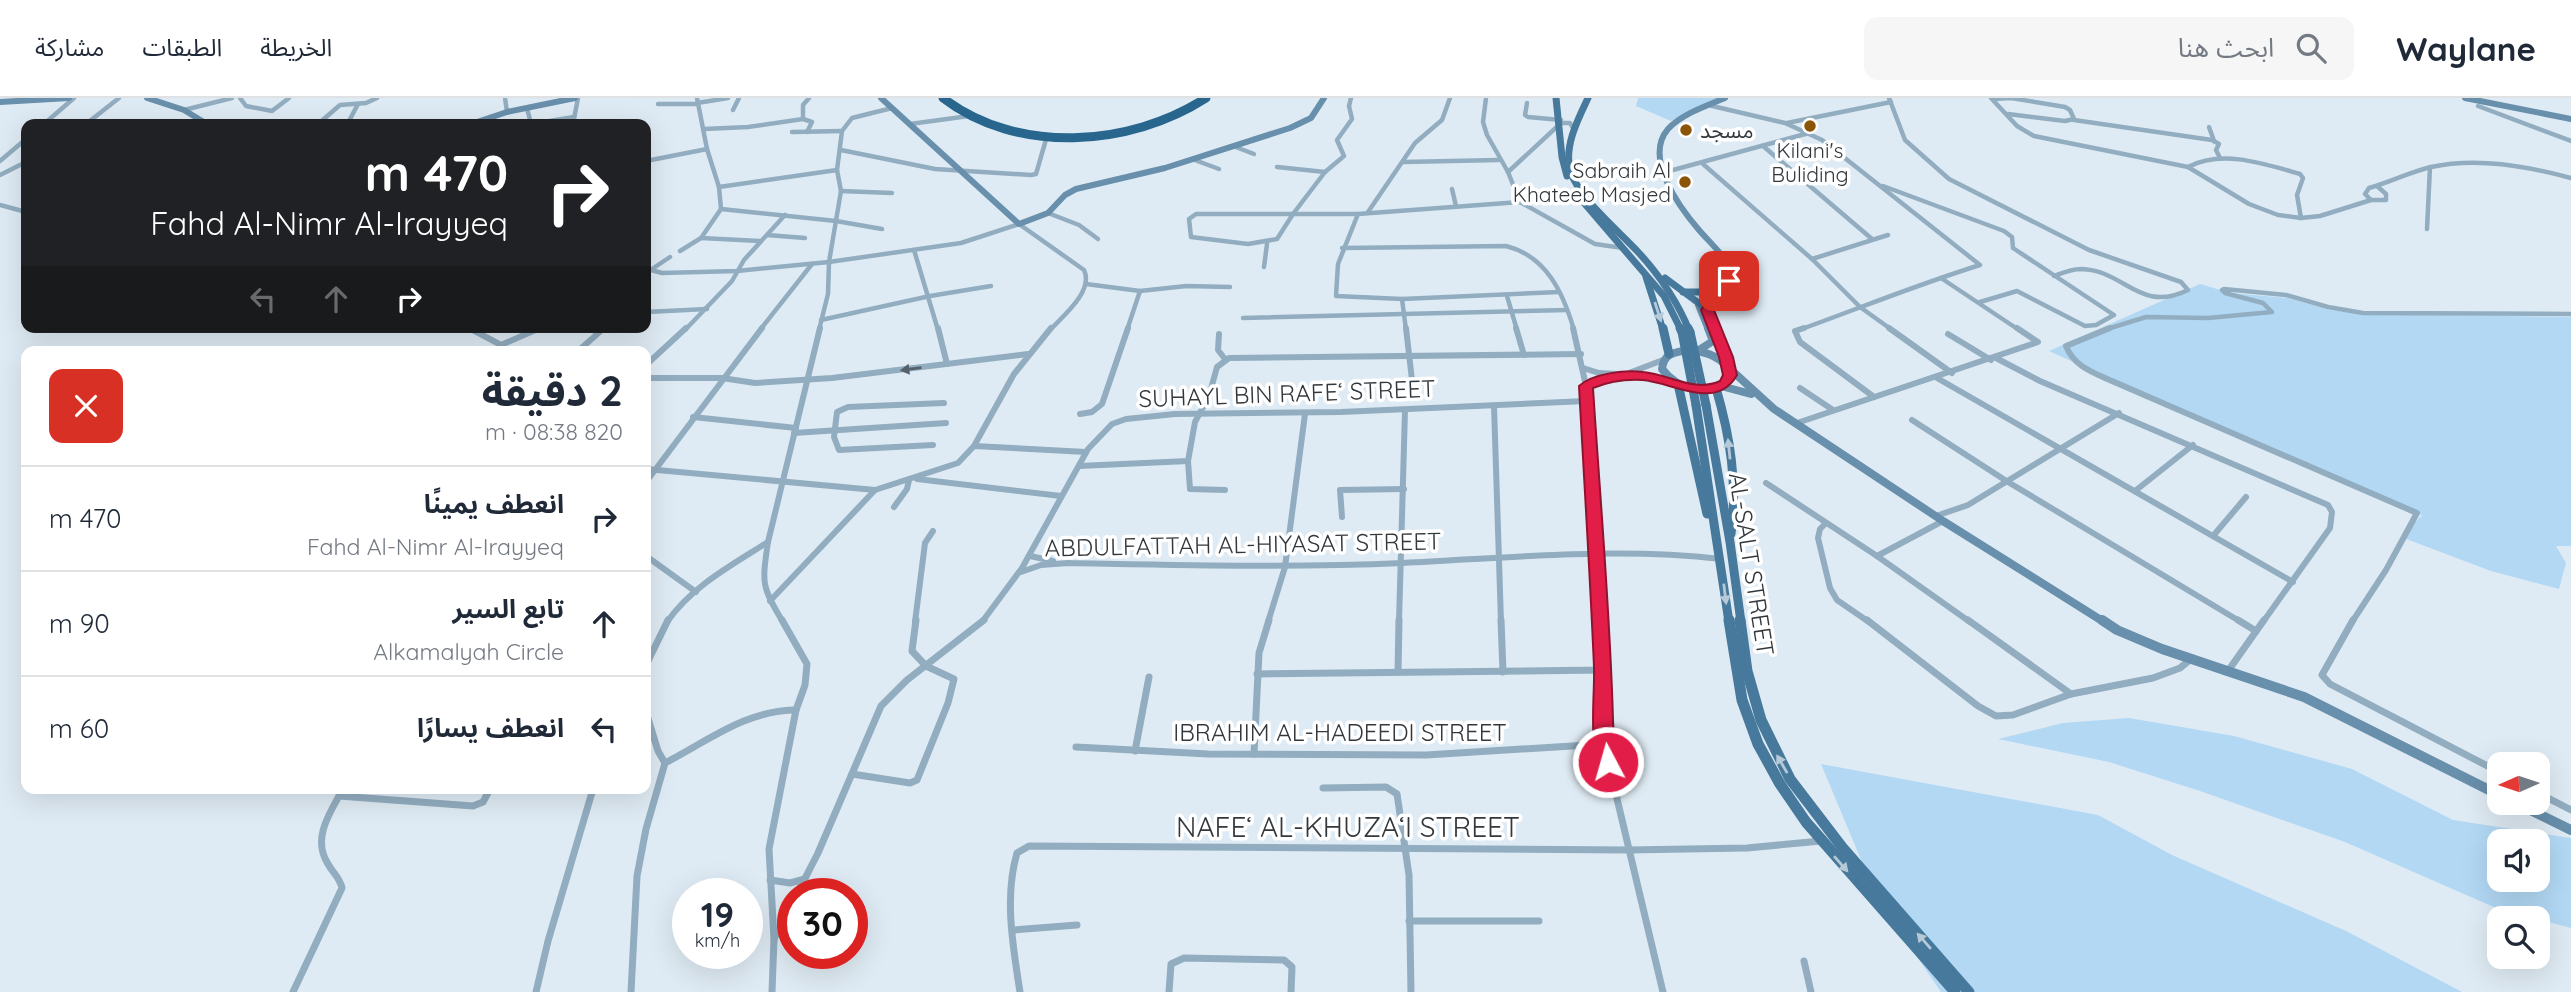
<!DOCTYPE html>
<html lang="ar">
<head>
<meta charset="utf-8">
<style>
	:root { --surface:#fff; --page:#f6f6f7; --text:#1f2937; --muted:#747a83; --line:#e0e1e3 }
	body { margin:0; font-family:Quicksand,"Noto Sans Arabic",sans-serif; background:var(--page); color:var(--text); direction:rtl; height:100vh; display:flex; flex-direction:column; font-size:26px; white-space:nowrap }
	* { box-sizing:border-box; margin:0 }
	p { font-size:23px; color:var(--muted) }
	.icon { flex:none; width:38px; height:38px; fill:none; stroke:currentColor; stroke-width:2; stroke-linecap:round; stroke-linejoin:round }
	.map { position:relative; flex:1; overflow:hidden; direction:ltr }
	.drawer { position:absolute; left:21px; top:248px; width:630px; height:448px; display:flex; flex-direction:column; background:var(--surface); border-radius:14px; box-shadow:0 7px 28px #0002; direction:rtl }
	.drawer>* { flex:none }
	.guide { position:absolute; left:21px; top:21px; width:630px; height:214px; border-radius:14px; box-shadow:0 7px 28px #0002; direction:rtl; background:#202124; color:#fff; overflow:hidden }
	.needle { width:46px; rotate:267deg }
	.buttons { position:absolute; left:2487px; top:654px; display:grid; gap:14px }
	.buttons a { display:grid; place-items:center; width:63px; height:63px; border-radius:14px; background:var(--surface); box-shadow:0 7px 28px #0002; font-size:35px }
	.speed { position:absolute; left:672px; top:780px; display:flex; gap:14px; font-size:35px; font-weight:700; text-align:center }
	.speed>* { display:grid; place-content:center; width:91px; height:91px; border-radius:50%; background:var(--surface); box-shadow:0 7px 28px #0002; line-height:1 }
	.speed small { font-size:18px; font-weight:400 }
	.speed .limit { border:10px solid #d22; background:#fff; color:#111 }
	.pin { position:absolute; display:grid; place-items:center; width:60px; height:60px; color:#fff; margin:-30px; border-radius:14px; box-shadow:0 4px 10px #0006 }
	.me { position:absolute; width:77px; margin:-38px; rotate:354deg; stroke-linejoin:round; filter:drop-shadow(0 0 5px #0008) }
	.turn { display:flex; align-items:center; gap:24px; height:147px; padding:0 28px; font-size:32px }
	.turn .icon { width:91px; height:91px; stroke-width:2.5 }
	.turn b { display:block; font-size:49px; line-height:60px }
	.lanes { display:flex; align-items:center; height:66px; padding:0 28px; background:#0003; justify-content:center; gap:35px; direction:ltr }
	.lanes .off { opacity:.35 }
	.round { display:grid; place-items:center; flex:none; width:74px; height:74px; border-radius:14px; background:var(--page) }
	.headline { display:flex; align-items:center; justify-content:space-between; height:119px; padding:0 28px }
	h1 { font-size:42px; font-weight:700; line-height:52px }
	ul { padding:0; list-style:none }
	li { display:flex; align-items:center; gap:21px; height:105px; padding:0 28px; border-top:2px solid var(--line) }
	li div { flex:1 }
	li b { display:block; font-size:26px }
	li em { font-style:normal }
	header { display:flex; align-items:center; gap:42px; box-sizing:border-box; height:98px; padding:0 35px; background:var(--surface); border-bottom:2px solid var(--line) }
	header strong { font-size:33px }
	nav { display:flex; gap:38px; margin-inline-start:auto; font-size:24px }
	.search { width:490px; height:63px; background:var(--page); display:flex; align-items:center; gap:18px; box-sizing:border-box; padding:0 24px; border-radius:14px; color:var(--muted); font-size:26px }
	.map>svg:first-child { display:block }
</style>
</head>
<body>
<header>
<strong>Waylane</strong>
<div class="search"><svg class="icon" aria-label="search" viewBox="0 0 24 24"><circle cx="10" cy="10" r="6"/><path d="M15 15l6 6"/></svg>ابحث هنا</div>
<nav><a>الخريطة</a><a>الطبقات</a><a>مشاركة</a></nav>
</header>
<div class="map">
<svg width="2571" height="894" viewBox="0 0 2571 894">
	<rect width="100%" height="100%" fill="#dfebf4"/>
	<g fill="#b2d8f4" fill-rule="evenodd">
		<polygon points="1638,0 1721,0 1671,23 1636,8"/>
		<polygon points="2200,186 2231,195 2288,200 2330,212 2367,216 2571,219 2571,448 2556,448 2566,465 2559,491 2491,473 2401,439 2422,417 2328,379 2049,253"/>
		<path d="M2129,620L2234,638L2352,671L2453,722L2571,740V830L2496,810L2345,744L2200,693L2109,664L1998,641L2063,625ZM2499,744H2538V782H2499Z"/>
		<polygon points="1821,666 2098,717 2172,757 2346,833 2462,894 1941,894 1877,800"/>
	</g>
	<g fill="none" stroke-linecap="round" stroke-linejoin="round">
		<g stroke="#92adc0" stroke-width="4.5">
			<polyline points="240,0 246,8 272,13 289,0"/>
			<polyline points="505,0 507,14"/>
			<polyline points="1486,0 1483,24 1487,37 1508,74 1520,104 1595,146 1623,150"/>
			<path d="M1889,0L1905,42L1949,81L2089,152L2181,184L2188,192C2139,216 2125,172 2081,171C2071,171 2062,175 2054,178"/>
			<polyline points="1991,0 2017,28 2034,38 2188,69 2249,106 2278,117 2301,120 2320,118 2371,102 2386,102 2386,96 2377,88"/>
			<polyline points="1994,1 2011,0 2065,9 2070,12 2074,21 2065,23 2008,16"/>
			<polyline points="697,5 728,0"/>
			<polyline points="1527,5 1525,17 1528,19 1561,22"/>
			<polyline points="658,6 698,6"/>
			<path d="M1708,7L1785,25L1822,42L1980,167C1919,186 1860,210 1799,232"/>
			<polyline points="2478,8 2571,43"/>
			<polyline points="527,10 531,26 574,19"/>
			<polyline points="184,12 232,0"/>
			<polyline points="733,12 739,0"/>
			<polyline points="803,21 803,7 809,0"/>
			<polyline points="2074,22 2212,42 2219,46 2216,52 2220,60"/>
			<polyline points="349,23 358,6"/>
			<polyline points="1787,25 1891,4"/>
			<polyline points="44,26 74,0"/>
			<polyline points="86,26 119,0"/>
			<polyline points="318,26 340,7 366,5 377,0"/>
			<polyline points="573,26 578,0"/>
			<polyline points="910,26 969,18"/>
			<polyline points="2209,29 2214,43"/>
			<polyline points="704,31 748,29 803,21 812,24 807,34"/>
			<polyline points="792,34 842,33"/>
			<polyline points="1233,48 1254,56"/>
			<polyline points="1763,48 1872,141"/>
			<polyline points="841,52 935,71 1031,77 1036,76 1047,38"/>
			<polyline points="1192,61 1219,71"/>
			<polyline points="0,63 26,41"/>
			<polyline points="646,63 707,51"/>
			<polyline points="1403,64 1499,62"/>
			<polyline points="1703,66 1812,161 1860,209 1892,232"/>
			<polyline points="1277,69 1325,74 1293,116"/>
			<path d="M2188,69C2223,51 2265,66 2300,76L2303,80L2297,97L2301,120"/>
			<polyline points="1325,74 1344,58 1337,42 1352,21 1349,8 1351,0"/>
			<polyline points="1508,74 1561,25 1570,25 1574,32"/>
			<polyline points="1662,75 1809,35"/>
			<polyline points="0,77 26,64"/>
			<polyline points="1883,88 2004,133 2012,139 2013,150 2114,217 2096,227 2085,228 2017,193 1980,204"/>
			<polyline points="719,89 837,72"/>
			<polyline points="1452,91 1456,108"/>
			<polyline points="841,93 892,95"/>
			<path d="M2371,102L2365,96L2369,90C2390,84 2410,74 2431,69C2477,59 2526,68 2571,80"/>
			<polyline points="0,107 26,114"/>
			<polyline points="721,111 836,123 882,131"/>
			<polyline points="1368,114 1415,45 1442,22 1450,0"/>
			<polyline points="1048,115 1079,127 1098,141"/>
			<polygon points="1196,116 1293,116 1277,141 1248,146 1191,139 1189,121"/>
			<polyline points="1293,116 1358,116 1520,104"/>
			<polyline points="1358,116 1338,166 1336,198 1402,201 1559,194"/>
			<polyline points="2427,131 2430,69"/>
			<polyline points="767,137 805,140"/>
			<polyline points="701,140 760,143"/>
			<path d="M1342,150L1506,148C1546,158 1563,194 1574,232"/>
			<polyline points="914,152 938,232"/>
			<polyline points="680,153 701,140 721,111 719,89 707,51 697,0"/>
			<polyline points="1812,161 1888,137"/>
			<polyline points="1264,169 1267,146"/>
			<path d="M651,172L662,175L737,173L829,164L961,145L1019,126L1084,172C1094,193 1063,218 1050,232"/>
			<polyline points="646,175 670,159"/>
			<polyline points="1941,180 2019,232"/>
			<polyline points="1086,186 1140,193 1186,188 1230,189"/>
			<polyline points="1507,198 1517,232"/>
			<polyline points="1402,201 1406,232"/>
			<polyline points="646,214 707,211"/>
			<polyline points="1243,220 1567,212"/>
			<polyline points="821,222 930,198 991,188"/>
			<polyline points="467,229 472,232"/>
			<polyline points="536,232 542,229"/>
			<polyline points="602,232 605,229"/>
			<polyline points="685,232 732,183 744,162 785,117"/>
			<polyline points="760,232 812,166"/>
			<polyline points="819,232 828,196 829,164 841,93 837,72 842,33 852,20 892,10"/>
			<polyline points="1127,232 1140,193"/>
			<polyline points="2104,232 2146,219 2208,220 2272,214 2263,205 2225,195 2222,192 2224,191 2286,197 2328,209 2363,215 2571,216"/>
		</g>
		<g stroke="#92adc0" stroke-width="6">
			<polyline points="469,230 501,247 540,230"/>
			<polyline points="938,230 947,266"/>
			<polyline points="1406,230 1412,282"/>
			<polyline points="1516,230 1524,257"/>
			<polyline points="1573,230 1586,288 1600,524"/>
			<polyline points="1804,230 1795,233 1800,244 1874,299"/>
			<polyline points="1889,230 1952,275"/>
			<path d="M2110,230L2066,248C2073,266 2089,273 2105,280L2417,415L2386,472L2352,524"/>
			<polyline points="1219,236 1218,252 1225,261"/>
			<polyline points="1948,236 1991,262"/>
			<polyline points="523,251 531,254"/>
			<polyline points="577,254 604,230"/>
			<polyline points="1996,260 2040,283 2328,407 2332,414 2330,430 2263,524"/>
			<polyline points="646,267 686,230"/>
			<polyline points="1583,270 1599,275 1618,276"/>
			<polyline points="1629,275 1663,262"/>
			<polyline points="646,280 722,280 755,285 832,280 1028,256"/>
			<polyline points="1937,280 2293,484"/>
			<path d="M1586,288C1615,275 1643,276 1673,284"/>
			<polyline points="1800,290 1833,312"/>
			<polyline points="1494,308 1501,524"/>
			<polyline points="1080,316 1092,314 1102,306 1128,230"/>
			<polyline points="693,319 796,330"/>
			<polyline points="1912,322 2008,384 2241,524"/>
			<polyline points="1797,325 2038,244 2017,230"/>
			<polyline points="794,335 946,325"/>
			<polyline points="933,347 839,352 834,339 837,314 848,309 944,305"/>
			<polyline points="974,348 1014,276 1051,230"/>
			<polyline points="1188,363 1190,391 1225,392"/>
			<polyline points="1079,368 1188,363 1195,324 1209,298 1217,269 1229,260 1581,256"/>
			<polyline points="646,371 875,392"/>
			<polyline points="917,381 1061,398"/>
			<polyline points="646,384 762,230"/>
			<polyline points="1766,385 1877,458 1970,524"/>
			<polyline points="2135,393 2193,347"/>
			<polyline points="894,409 907,391 909,382"/>
			<polyline points="1936,418 1968,407 2119,315"/>
			<polyline points="1342,419 1340,392 1404,391"/>
			<polyline points="1826,425 1820,431 1818,440 1830,490 1837,502 1869,524"/>
			<polyline points="2213,438 2246,399"/>
			<polyline points="646,458 696,494"/>
			<polyline points="1030,458 1053,463"/>
			<polyline points="1877,458 1943,423"/>
			<path d="M1021,474L1041,467L1068,465C1180,467 1291,470 1403,465C1509,460 1614,449 1721,461"/>
			<polyline points="770,503 875,392 958,365 974,348 1086,354"/>
			<path d="M667,524C692,488 732,467 768,444"/>
			<path d="M783,524C761,488 762,485 768,444L820,230"/>
			<polyline points="915,524 925,445 933,433"/>
			<polyline points="982,524 1022,470 1088,351 1112,326 1126,321 1175,316 1341,314 1586,303"/>
			<polyline points="1268,524 1285,469 1305,316"/>
			<polyline points="1399,524 1405,312"/>
		</g>
		<g stroke="#92adc0" stroke-width="7">
			<polyline points="1501,522 1503,574"/>
			<polyline points="1600,522 1604,646 1663,894"/>
			<polyline points="1867,522 1978,608 1996,618 2013,617 2071,596 2153,580 2180,570 2191,561"/>
			<polyline points="1968,522 2071,596"/>
			<polyline points="2238,522 2256,533"/>
			<polyline points="2353,522 2322,577 2330,586 2499,674"/>
			<polyline points="646,567 668,522"/>
			<polyline points="2228,573 2264,522"/>
			<polyline points="1398,574 1399,522"/>
			<polyline points="1257,576 1603,572"/>
			<polyline points="646,614 658,653 665,665"/>
			<polyline points="1076,649 1208,656 1426,657 1604,646"/>
			<polyline points="1135,653 1149,579"/>
			<polyline points="1254,656 1259,555 1269,522"/>
			<polyline points="852,676 910,685 917,682 948,605 954,581 926,568 912,553 916,522"/>
			<polyline points="1323,690 1386,689 1397,696 1409,777 1411,894"/>
			<polyline points="343,691 339,698 473,708 483,704 490,691"/>
			<polyline points="2538,695 2571,712"/>
			<polyline points="770,782 790,785 805,781"/>
			<polyline points="797,796 818,755 881,608 907,582 984,522"/>
			<polyline points="1409,823 1539,823"/>
			<polyline points="1014,832 1077,827"/>
			<polyline points="774,841 769,751 796,612 805,587 807,566 782,522"/>
			<polyline points="1804,863 1811,894"/>
			<path d="M293,894L342,790C340,780 333,775 328,766C313,743 327,719 339,698"/>
			<polyline points="536,894 548,843 593,691"/>
			<path d="M631,894L637,778L646,731L665,665C708,643 746,612 796,612"/>
			<polyline points="772,894 774,841 793,804"/>
			<path d="M1020,894C1013,849 1004,799 1017,755L1029,748L1628,752L1747,750L1821,743"/>
			<polyline points="1169,894 1171,866 1184,860 1284,862 1292,869 1291,894"/>
		</g>
		<g stroke="#688fab" stroke-width="6">
			<polyline points="147,0 184,12 207,26"/>
			<polyline points="881,0 1019,126 1048,115 1065,97 1076,91 1165,70 1290,30 1311,20 1324,0"/>
			<polyline points="2465,0 2571,21"/>
			<polyline points="0,4 69,0"/>
			<polyline points="471,26 507,14 575,0"/>
			<polyline points="1708,232 1698,207 1717,194"/>
			<path d="M1716,232L1708,212L1728,185L1729,171C1723,155 1710,145 1699,132C1680,110 1643,60 1668,31C1682,16 1706,8 1725,0"/>
		</g>
		<g stroke="#688fab" stroke-width="8">
			<polyline points="1715,230 1725,253 1726,267"/>
			<path d="M1687,252C1704,253 1717,257 1729,270L1728,282C1706,299 1678,292 1662,271C1664,255 1673,255 1687,252Z"/>
			<polyline points="1699,252 1713,243 1708,230"/>
			<polyline points="1729,270 1774,311 1943,423 2104,524"/>
			<polyline points="1721,288 1751,296"/>
		</g>
		<g stroke="#688fab" stroke-width="10">
			<polyline points="2102,522 2117,532 2162,551 2304,599 2499,697"/>
			<polyline points="2516,705 2571,732"/>
		</g>
		<g stroke="#47799c" stroke-width="7">
			<polyline points="1556,0 1562,59 1567,78"/>
			<path d="M1588,0C1578,21 1564,48 1570,72C1578,100 1619,133 1639,155C1660,178 1677,203 1689,232"/>
			<polyline points="1585,106 1664,198 1681,232"/>
			<polyline points="1646,179 1663,232"/>
			<polyline points="1665,180 1708,212"/>
			<polyline points="1683,194 1717,194"/>
		</g>
		<g stroke="#47799c" stroke-width="9">
			<polyline points="1663,230 1669,256"/>
			<polyline points="1680,230 1682,234"/>
			<polyline points="1688,230 1690,234"/>
			<polyline points="1678,286 1707,416"/>
			<path d="M1716,290C1730,338 1738,386 1731,436"/>
			<polyline points="1696,307 1729,524"/>
			<polyline points="1706,307 1730,444 1741,524"/>
		</g>
		<g stroke="#47799c" stroke-width="11">
			<polyline points="1729,522 1742,602 1758,646 1780,686 1806,724 1955,894"/>
			<polyline points="1740,522 1747,573 1761,622 1790,681 1842,749 1969,894"/>
		</g>
		<path stroke="#28668e" stroke-width="9" d="M943,0C1017,57 1130,49 1206,0"/>
		<g stroke="#47799c" stroke-width="9">
			<polyline points="1682,234 1696,307"/>
			<polyline points="1690,234 1706,307"/>
		</g>
	</g>
	<defs><path id="oneway-solid" d="M-6-.8H1V-3.2L6.5 0L1 3.2V.8H-6Z" transform="scale(1.75)"/></defs>
	<g fill="#b5c9d7">
		<use href="#oneway-solid" transform="translate(1658 214) rotate(72)"/>
		<use href="#oneway-solid" transform="translate(1729 351) rotate(-96)"/>
		<use href="#oneway-solid" transform="translate(1725 496) rotate(83)"/>
		<use href="#oneway-solid" transform="translate(1782 666) rotate(-120)"/>
		<use href="#oneway-solid" transform="translate(1841 766) rotate(49)"/>
		<use href="#oneway-solid" transform="translate(1924 843) rotate(-131)"/>
	</g>
	<use fill="#54616a" href="#oneway-solid" transform="translate(911 271) rotate(173)"/>
	<path fill="#e11d48" stroke="#92132f" stroke-width="2" d="M1729,179L1735,183L1714,212L1733,259L1737,277C1716,314 1673,284 1642,282C1625,281 1608,284 1593,290C1600,400 1610,511 1613,622C1613,634 1618,661 1614,670L1608,672L1601,670C1588,645 1595,598 1594,569C1590,475 1584,381 1579,288C1593,275 1625,272 1643,274C1669,276 1695,295 1720,283L1723,277L1719,259L1701,212L1725,180Z"/>
	<g fill="#8b5406" stroke="#fff" stroke-width="2.5">
		<circle cx="1810" cy="28" r="7"/>
		<circle cx="1686" cy="32" r="7"/>
		<circle cx="1685" cy="84" r="7"/>
	</g>
	<g text-anchor="middle" dominant-baseline="central" stroke-width="7" stroke-linejoin="round" paint-order="stroke">
		<g font-size="21" fill="#33383c" stroke="#fff" text-anchor="start">
			<text x="1700" y="32">مسجد</text>
			<text x="1810" y="52" text-anchor="middle">Kilani's<tspan x="1810" dy="24">Buliding</tspan></text>
			<text x="1671" y="72" text-anchor="end">Sabraih Al<tspan x="1671" dy="24">Khateeb Masjed</tspan></text>
		</g>
		<g font-size="24" fill="#33383c" stroke="#fff">
			<text transform="translate(1287 295) rotate(-2)">SUHAYL BIN RAFE‘ STREET</text>
			<text transform="translate(1243 446) rotate(-1)">ABDULFATTAH AL-HIYASAT STREET</text>
			<text transform="translate(1752 466) rotate(81)">AL-SALT STREET</text>
			<text x="1340" y="634">IBRAHIM AL-HADEEDI STREET</text>
		</g>
		<g font-size="28" fill="#33383c" stroke="#fff">
			<text x="1348" y="728">NAFE‘ AL-KHUZA‘I STREET</text>
		</g>
	</g>
</svg>
<div class="buttons">
<a><svg class="needle" viewBox="-14 -14 28 28"><path d="M0-13l5 13h-10z" fill="#e53935"/><path d="M0 13l5-13h-10z" fill="#747a83"/></svg></a>
<a><svg class="icon" aria-label="sound" viewBox="0 0 24 24"><path d="M4 9h4l5-4v14l-5-4H4zM17 9q2 3 0 6"/></svg></a>
<a><svg class="icon" aria-label="search" viewBox="0 0 24 24"><circle cx="10" cy="10" r="6"/><path d="M15 15l6 6"/></svg></a>
</div>
<div class="speed"><div>19<small>km/h</small></div><div class="limit">30</div></div>
<div class="pin" style="left:1729px;top:183px;background:#d93025"><svg class="icon" aria-label="arrive" viewBox="0 0 24 24"><path d="M6 21V4h12l-3 4 3 4H6"/></svg></div>
<svg class="me" style="left:1608px;top:664px" viewBox="-20 -20 40 40"><circle r="17" fill="#e11d48" stroke="#fff" stroke-width="3"/><path d="M0-11L8 9 0 5-8 9z" fill="#fff"/></svg>
<div class="guide">
<div class="turn"><svg class="icon" aria-label="right" viewBox="0 0 24 24"><path d="M7 20v-9h11M14 6l5 5-5 5"/></svg><div><b>470 m</b>Fahd Al-Nimr Al-Irayyeq</div></div>
<div class="lanes"><svg class="icon off" aria-label="left" viewBox="0 0 24 24"><path d="M17 20v-9H6M10 6l-5 5 5 5"/></svg><svg class="icon off" aria-label="ahead" viewBox="0 0 24 24"><path d="M12 20V5M6 11l6-6 6 6"/></svg><svg class="icon" aria-label="right" viewBox="0 0 24 24"><path d="M7 20v-9h11M14 6l5 5-5 5"/></svg></div>
</div>
<section class="drawer">
<div class="headline"><div><h1>2 دقيقة</h1><p>820 m · 08:38</p></div><a class="round" style="background:#d93025;color:#fff"><svg class="icon" aria-label="close" viewBox="0 0 24 24"><path d="M6 6l12 12M18 6L6 18"/></svg></a></div>
<ul>
<li><svg class="icon" aria-label="right" viewBox="0 0 24 24"><path d="M7 20v-9h11M14 6l5 5-5 5"/></svg><div><b>انعطف يمينًا</b><p>Fahd Al-Nimr Al-Irayyeq</p></div><em>470 m</em></li>
<li><svg class="icon" aria-label="ahead" viewBox="0 0 24 24"><path d="M12 20V5M6 11l6-6 6 6"/></svg><div><b>تابع السير</b><p>Alkamalyah Circle</p></div><em>90 m</em></li>
<li><svg class="icon" aria-label="left" viewBox="0 0 24 24"><path d="M17 20v-9H6M10 6l-5 5 5 5"/></svg><div><b>انعطف يسارًا</b></div><em>60 m</em></li>
</ul>
</section>
</div>
</body>
</html>
